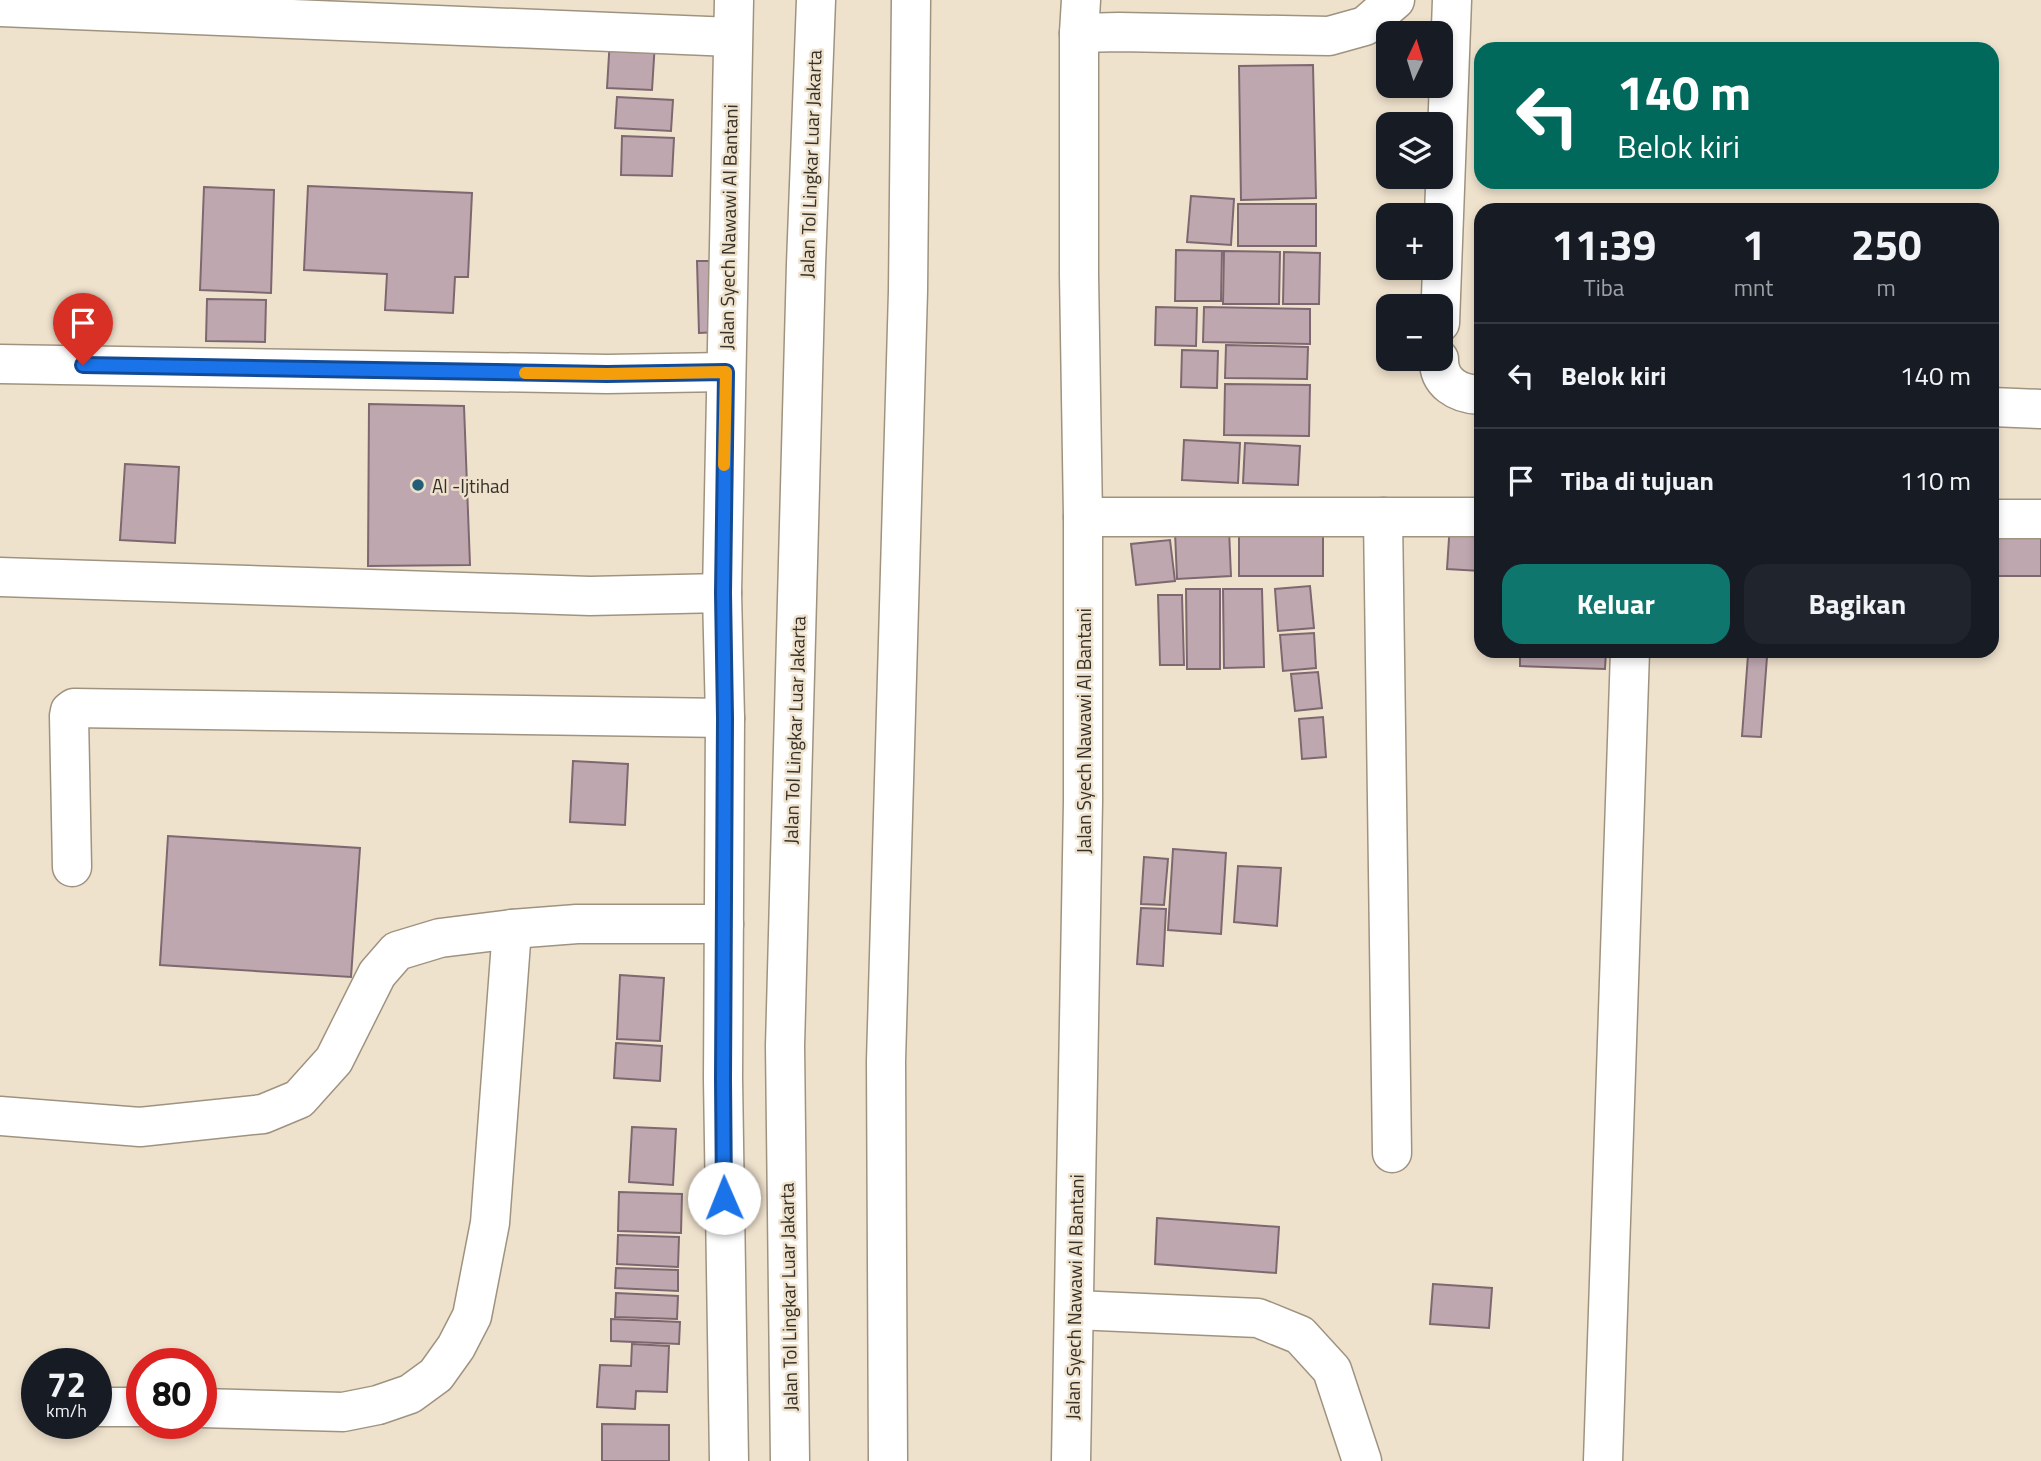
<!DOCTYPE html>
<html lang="id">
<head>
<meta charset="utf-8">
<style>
	:root { --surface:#171b24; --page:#20242c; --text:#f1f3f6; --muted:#9ea1a6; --line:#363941; --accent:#0f766e }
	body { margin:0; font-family:"Titillium Web",sans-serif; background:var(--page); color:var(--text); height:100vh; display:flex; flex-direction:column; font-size:26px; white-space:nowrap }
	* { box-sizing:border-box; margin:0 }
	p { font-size:23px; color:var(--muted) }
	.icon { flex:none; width:38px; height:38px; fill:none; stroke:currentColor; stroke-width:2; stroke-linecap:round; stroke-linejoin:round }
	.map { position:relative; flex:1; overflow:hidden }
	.details { position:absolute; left:1474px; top:203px; width:525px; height:455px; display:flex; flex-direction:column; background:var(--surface); border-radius:21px; box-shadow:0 4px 10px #0003 }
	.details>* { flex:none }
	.hud { position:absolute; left:1474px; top:42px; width:525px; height:147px; border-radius:21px; box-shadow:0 4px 10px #0003; background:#00695c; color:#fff; overflow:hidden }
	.needle { width:46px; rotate:4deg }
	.fabs { position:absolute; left:1376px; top:21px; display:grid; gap:14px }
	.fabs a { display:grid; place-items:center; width:77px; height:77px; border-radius:14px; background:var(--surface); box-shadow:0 4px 10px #0003; font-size:35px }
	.speed { position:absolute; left:21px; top:1348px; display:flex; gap:14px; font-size:35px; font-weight:700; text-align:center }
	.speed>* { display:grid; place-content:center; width:91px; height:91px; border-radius:50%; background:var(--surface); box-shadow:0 4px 10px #0003; line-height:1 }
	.speed small { font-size:18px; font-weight:400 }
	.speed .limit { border:10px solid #d22; background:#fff; color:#111 }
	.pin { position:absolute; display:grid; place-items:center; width:60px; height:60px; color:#fff; margin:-72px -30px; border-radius:50% 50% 50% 0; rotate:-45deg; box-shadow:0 0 7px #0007 }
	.pin .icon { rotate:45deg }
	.me { position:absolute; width:77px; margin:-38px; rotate:359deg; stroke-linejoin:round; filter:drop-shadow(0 0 5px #0008) }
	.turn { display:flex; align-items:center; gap:24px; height:147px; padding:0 28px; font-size:32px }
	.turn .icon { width:91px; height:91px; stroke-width:2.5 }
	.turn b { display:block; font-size:49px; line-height:60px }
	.eta { display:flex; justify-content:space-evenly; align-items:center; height:119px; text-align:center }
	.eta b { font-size:42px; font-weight:700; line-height:49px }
	.button { display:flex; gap:14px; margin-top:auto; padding:14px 28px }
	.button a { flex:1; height:80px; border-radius:21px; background:var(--accent); color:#fff; font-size:28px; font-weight:700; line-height:80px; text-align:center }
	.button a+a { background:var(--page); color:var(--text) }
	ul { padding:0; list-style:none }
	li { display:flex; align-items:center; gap:21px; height:105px; padding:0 28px; border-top:2px solid var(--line) }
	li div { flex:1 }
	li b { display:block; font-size:26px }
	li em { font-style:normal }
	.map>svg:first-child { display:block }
</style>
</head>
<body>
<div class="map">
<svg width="2041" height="1461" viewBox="0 0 2041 1461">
	<rect width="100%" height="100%" fill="#efe2cd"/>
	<g fill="#bfa7b0" stroke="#7e6870" stroke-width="2">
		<polygon points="610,38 655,42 652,90 607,88"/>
		<polygon points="1313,65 1316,198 1241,200 1239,66"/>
		<polygon points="617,97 673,100 671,131 615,128"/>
		<polygon points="622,136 674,138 672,176 621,175"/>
		<polygon points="308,186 472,193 468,277 455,277 453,313 385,310 387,274 304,270"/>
		<polygon points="204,187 274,190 271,293 200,290"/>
		<polygon points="1191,196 1234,199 1231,245 1187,242"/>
		<rect x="1238" y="204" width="78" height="42"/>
		<polygon points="1176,250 1222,251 1221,301 1175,301"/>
		<polygon points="1224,251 1280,252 1279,304 1223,304"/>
		<polygon points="1284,252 1320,253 1319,304 1283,304"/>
		<polygon points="697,261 717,261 719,332 699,333"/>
		<polygon points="207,299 266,300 265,342 206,341"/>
		<polygon points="1156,307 1197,308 1196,346 1155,345"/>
		<polygon points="1204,307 1310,309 1310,344 1203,342"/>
		<polygon points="1226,345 1308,347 1307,379 1225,378"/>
		<polygon points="1182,350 1218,351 1217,388 1181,387"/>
		<polygon points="1225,384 1310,385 1309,436 1224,435"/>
		<polygon points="369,404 464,406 470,565 368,566"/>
		<polygon points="1184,440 1240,443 1238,483 1182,480"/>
		<polygon points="1245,443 1300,446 1298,485 1243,483"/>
		<polygon points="125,464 179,467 175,543 120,540"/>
		<polygon points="1450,523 1480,525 1480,571 1447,569"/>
		<polygon points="2041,528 2041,576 1992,576 1992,529"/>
		<polygon points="1229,529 1231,576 1177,579 1175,532"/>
		<rect x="1239" y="530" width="84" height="46"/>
		<polygon points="1170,540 1175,581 1136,585 1131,544"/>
		<polygon points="1310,586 1314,628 1278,631 1275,589"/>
		<polygon points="1186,589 1220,589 1220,669 1187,669"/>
		<polygon points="1223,589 1262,589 1264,667 1224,668"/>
		<polygon points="1158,595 1182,595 1184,665 1160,665"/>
		<polygon points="1314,633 1316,668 1283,671 1280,635"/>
		<polygon points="1520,651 1606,651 1605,669 1520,666"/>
		<polygon points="1748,655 1767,657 1761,737 1742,736"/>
		<polygon points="1318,672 1322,708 1295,711 1291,674"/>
		<polygon points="1323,717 1326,757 1302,759 1299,719"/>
		<polygon points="573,761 628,764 625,825 570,822"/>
		<polygon points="168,836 360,848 351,977 160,965"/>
		<polygon points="1173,849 1226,853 1221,934 1168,930"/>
		<polygon points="1144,857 1168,859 1164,905 1141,904"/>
		<polygon points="1238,866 1281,868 1277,926 1234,922"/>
		<polygon points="1141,908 1166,909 1163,966 1137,964"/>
		<polygon points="620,975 664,978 660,1041 617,1039"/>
		<polygon points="616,1043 662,1046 660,1081 614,1078"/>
		<polygon points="632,1127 676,1129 673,1185 629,1182"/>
		<polygon points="619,1192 682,1194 681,1233 618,1231"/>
		<polygon points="1157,1218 1279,1227 1276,1273 1155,1264"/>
		<polygon points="618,1235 679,1237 678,1267 617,1264"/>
		<polygon points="616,1268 678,1270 678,1291 615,1288"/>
		<polygon points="1433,1284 1492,1288 1489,1328 1430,1324"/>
		<polygon points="616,1293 678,1296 677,1319 615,1317"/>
		<polygon points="611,1319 680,1322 679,1344 611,1341"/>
		<polygon points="632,1344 669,1346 667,1392 636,1391 635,1409 597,1407 600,1365 631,1366"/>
		<polygon points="602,1424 669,1425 669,1461 602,1461"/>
	</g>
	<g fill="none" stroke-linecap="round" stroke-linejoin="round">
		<defs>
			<g id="minor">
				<polyline points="0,7 732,37"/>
				<polyline points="1079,33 1119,32 1329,36 1365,26 1395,0"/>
				<polyline points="1440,323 1452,0"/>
				<path d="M1439,359C1438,383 1458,394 1480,395"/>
				<polyline points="0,364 607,374 726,372"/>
				<polyline points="1992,407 2041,409"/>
				<polyline points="1083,517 1480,517"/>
				<polyline points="1383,517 1392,1153"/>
				<polyline points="1992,519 2041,519"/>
				<polyline points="0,577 590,596 722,593"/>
				<polyline points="72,867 69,716 70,711 74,708 725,718"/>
				<polyline points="0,1116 140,1127 263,1114 299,1099 334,1060 377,974 397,951 440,938 512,929 577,924 724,924"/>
				<polyline points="1075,1310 1258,1318 1300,1335 1332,1370 1362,1461"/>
				<polyline points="96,1407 142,1407"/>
				<polyline points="201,1408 343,1412 378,1405 410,1394 436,1375 456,1347 472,1316 490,1223 512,929"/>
				<polyline points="1603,1461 1630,651"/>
			</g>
			<g id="highway">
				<polyline points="729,1461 723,1079 725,718 722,593 734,0"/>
				<polyline points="790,1461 785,1046 806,264 816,0"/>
				<polyline points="888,1461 886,1061 908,291 911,0"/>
				<polyline points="1071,1461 1083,802 1083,517 1079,275 1079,33 1081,0"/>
			</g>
		</defs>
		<use href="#minor" stroke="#9f9380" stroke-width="41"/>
		<use href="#highway" stroke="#9f9380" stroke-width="41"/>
		<use href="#minor" stroke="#fff" stroke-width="38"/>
		<use href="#highway" stroke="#fff" stroke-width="38"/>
	</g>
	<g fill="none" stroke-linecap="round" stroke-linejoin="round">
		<defs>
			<polyline id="route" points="83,365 607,374 726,372 723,593 725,718 723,1079 724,1198"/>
		</defs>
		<use href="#route" stroke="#114b97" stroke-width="18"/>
		<use href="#route" stroke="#1a73e8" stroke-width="12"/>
		<polyline stroke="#f59e0b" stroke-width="12" points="525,373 607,374 726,372 724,465"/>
	</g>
	<circle fill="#235d76" stroke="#efe2cd" stroke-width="2.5" cx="418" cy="485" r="7"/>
	<g text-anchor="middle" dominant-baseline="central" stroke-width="5" stroke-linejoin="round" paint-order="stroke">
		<g font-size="19" fill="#353028" stroke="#efe2cd">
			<text transform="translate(810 164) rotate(-88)">Jalan Tol Lingkar Luar Jakarta</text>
			<text transform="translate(728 227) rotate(-89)">Jalan Syech Nawawi Al Bantani</text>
			<text transform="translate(794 730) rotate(-88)">Jalan Tol Lingkar Luar Jakarta</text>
			<text transform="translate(1083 731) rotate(-90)">Jalan Syech Nawawi Al Bantani</text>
			<text transform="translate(788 1297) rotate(-91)">Jalan Tol Lingkar Luar Jakarta</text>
			<text transform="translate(1074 1297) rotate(-89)">Jalan Syech Nawawi Al Bantani</text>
		</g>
		<g font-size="19" fill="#353028" stroke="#efe2cd" text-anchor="start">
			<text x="432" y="485">Al -Ijtihad</text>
		</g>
	</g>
</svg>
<div class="fabs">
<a><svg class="needle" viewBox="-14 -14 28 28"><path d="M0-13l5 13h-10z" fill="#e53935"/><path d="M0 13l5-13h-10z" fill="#9ea1a6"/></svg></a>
<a><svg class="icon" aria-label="layers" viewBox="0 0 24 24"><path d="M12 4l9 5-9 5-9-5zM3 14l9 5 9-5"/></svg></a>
<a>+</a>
<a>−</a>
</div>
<div class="speed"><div>72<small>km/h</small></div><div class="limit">80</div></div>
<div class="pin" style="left:83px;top:365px;background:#d93025"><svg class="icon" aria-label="arrive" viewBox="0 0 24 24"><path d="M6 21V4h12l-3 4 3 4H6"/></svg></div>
<svg class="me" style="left:724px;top:1198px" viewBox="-20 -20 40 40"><circle r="19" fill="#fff"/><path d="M0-13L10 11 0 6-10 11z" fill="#1a73e8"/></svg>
<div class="hud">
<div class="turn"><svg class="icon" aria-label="left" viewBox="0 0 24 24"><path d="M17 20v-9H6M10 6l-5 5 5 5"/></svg><div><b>140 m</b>Belok kiri</div></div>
</div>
<section class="details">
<div class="eta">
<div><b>11:39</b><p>Tiba</p></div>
<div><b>1</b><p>mnt</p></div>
<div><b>250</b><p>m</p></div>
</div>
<ul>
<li><svg class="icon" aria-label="left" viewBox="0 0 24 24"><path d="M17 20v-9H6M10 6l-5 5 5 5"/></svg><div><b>Belok kiri</b></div><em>140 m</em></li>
<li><svg class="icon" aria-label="arrive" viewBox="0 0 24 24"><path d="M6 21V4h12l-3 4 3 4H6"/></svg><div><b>Tiba di tujuan</b></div><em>110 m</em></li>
</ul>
<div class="button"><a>Keluar</a><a>Bagikan</a></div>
</section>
</div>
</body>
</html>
